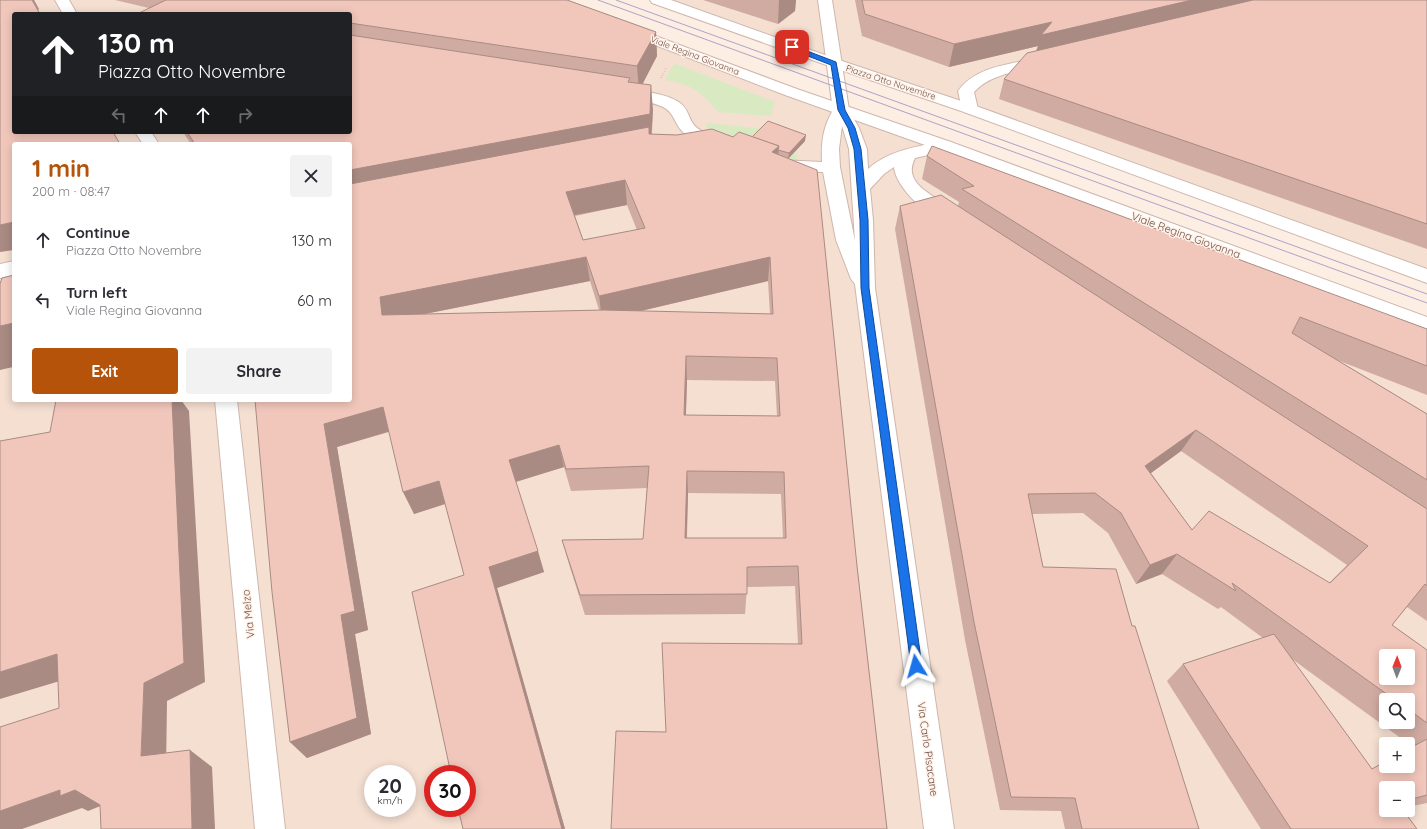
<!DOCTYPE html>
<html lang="en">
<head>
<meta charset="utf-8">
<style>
	:root { --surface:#fff; --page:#f2f2f3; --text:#2b2b33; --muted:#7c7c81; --accent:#b45309 }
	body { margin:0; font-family:Quicksand,sans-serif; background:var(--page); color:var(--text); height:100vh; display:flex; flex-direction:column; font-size:15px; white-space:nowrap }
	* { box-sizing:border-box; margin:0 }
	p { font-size:13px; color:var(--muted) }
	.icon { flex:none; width:22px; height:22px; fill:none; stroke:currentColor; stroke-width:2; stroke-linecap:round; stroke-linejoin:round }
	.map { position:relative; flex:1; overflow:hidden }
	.details { position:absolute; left:12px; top:142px; width:340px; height:260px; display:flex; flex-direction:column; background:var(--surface); border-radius:4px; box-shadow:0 2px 10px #0003 }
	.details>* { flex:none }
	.top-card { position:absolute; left:12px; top:12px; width:340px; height:122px; border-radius:4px; box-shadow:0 2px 10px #0003; background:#202124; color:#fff; overflow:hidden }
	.needle { width:26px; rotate:1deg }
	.tools { position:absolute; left:1379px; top:649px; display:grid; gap:8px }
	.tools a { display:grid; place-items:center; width:36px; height:36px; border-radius:4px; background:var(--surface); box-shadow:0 2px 10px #0003; font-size:20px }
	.speed { position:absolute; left:364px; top:765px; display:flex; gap:8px; font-size:20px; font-weight:700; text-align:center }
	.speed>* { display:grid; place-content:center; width:52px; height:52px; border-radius:50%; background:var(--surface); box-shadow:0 2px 10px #0003; line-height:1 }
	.speed small { font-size:10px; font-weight:400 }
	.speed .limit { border:6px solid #d22; background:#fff; color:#111 }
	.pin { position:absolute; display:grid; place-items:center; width:34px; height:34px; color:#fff; margin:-17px; border-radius:8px; box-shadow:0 2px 6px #0006 }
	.me { position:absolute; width:44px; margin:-22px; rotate:352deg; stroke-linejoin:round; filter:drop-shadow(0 0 3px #0008) }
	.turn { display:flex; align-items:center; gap:14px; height:84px; padding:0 20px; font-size:18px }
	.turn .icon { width:52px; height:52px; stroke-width:2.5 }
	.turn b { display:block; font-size:28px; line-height:34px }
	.lanes { display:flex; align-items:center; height:38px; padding:0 20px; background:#0003; justify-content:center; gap:20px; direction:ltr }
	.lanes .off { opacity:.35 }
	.round { display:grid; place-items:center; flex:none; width:42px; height:42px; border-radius:4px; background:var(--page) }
	.head { display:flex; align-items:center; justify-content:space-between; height:68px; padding:0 20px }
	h1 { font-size:24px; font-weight:800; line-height:30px; color:var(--accent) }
	.action { display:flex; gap:8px; margin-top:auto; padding:8px 20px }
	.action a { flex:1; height:46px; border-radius:4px; background:var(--accent); color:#fff; font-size:16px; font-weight:800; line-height:46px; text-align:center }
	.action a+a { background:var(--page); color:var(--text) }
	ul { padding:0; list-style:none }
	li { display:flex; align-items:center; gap:12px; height:60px; padding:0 20px }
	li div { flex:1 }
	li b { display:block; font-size:15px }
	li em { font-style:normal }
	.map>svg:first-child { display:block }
</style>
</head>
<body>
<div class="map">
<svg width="1427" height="829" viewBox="0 0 1427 829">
	<rect width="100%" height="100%" fill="#fceee3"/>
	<g fill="#f4dfd1" fill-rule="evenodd">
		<path d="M0,0H542L1427,329V829H0ZM14,14H350V132H14ZM14,144H350V400H14ZM1386,656H1408V678H1386ZM1386,700H1408V722H1386ZM1386,744H1408V766H1386ZM373,774H407V808H373ZM433,774H467V808H433ZM1386,788H1408V810H1386Z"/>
		<polygon points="661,0 1427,0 1427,272"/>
	</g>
	<g fill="#d9eac2">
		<path d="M676,64L775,102L771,116L718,112C702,92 691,84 665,80L673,65Z"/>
		<polygon points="710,123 766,129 797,155 797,162 780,160 707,130 706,124"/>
	</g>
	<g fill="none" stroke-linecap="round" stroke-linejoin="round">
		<defs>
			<g id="minor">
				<polygon points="55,0 69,0 77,14 63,14"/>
				<path d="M818,0H832L849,110L859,128L867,149L868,169C889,150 919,146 945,141L951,142L954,146L951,150L915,158C899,189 947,198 958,216L955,220C935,226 895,188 894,167L884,174L870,189L873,220L875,288L954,829H924L855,284L851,279L836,240L823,172C807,172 790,173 774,169L771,165L774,161L780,160L822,162C821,142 823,127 833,110ZM842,126L849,149L855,241L840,167L839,149Z"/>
				<path d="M1042,57L1047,59L1050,62L1047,65C1023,71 992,72 974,92L978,109L976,112L970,114L964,112L962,109L958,91C976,65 1014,64 1042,57Z"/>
				<path d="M623,89C641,92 665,92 680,103C687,108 688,115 692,122C698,133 716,136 727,140L729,144L727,148C714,151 691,141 682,131C674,123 674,112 663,107C649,100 632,101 617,97L615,94L617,91Z"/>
				<polygon points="135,132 151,132 159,144 143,144"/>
				<polygon points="14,261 14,275 0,278 0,264"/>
				<polygon points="215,400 237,400 285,829 255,829"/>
			</g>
			<g id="tertiary">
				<polygon points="650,0 671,0 839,60 976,106 1427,269 1427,283 964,112 829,66 652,3"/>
				<polygon points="629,26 797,89 951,142 1427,317 1427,332 939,150 785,95 624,33 622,30 624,27"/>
			</g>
		</defs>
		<use href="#minor" stroke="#cfb6ad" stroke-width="2"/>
		<use href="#tertiary" stroke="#cfb6ad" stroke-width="2"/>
		<polyline stroke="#d6aa9e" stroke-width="2" stroke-dasharray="0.5 2" stroke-linecap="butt" points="661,78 666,68"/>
		<use href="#minor" fill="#fff" fill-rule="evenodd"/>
		<use href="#tertiary" fill="#fff" fill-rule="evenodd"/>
		<g stroke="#afa2c5" stroke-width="1">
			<polyline points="598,0 1427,303"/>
			<polyline points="616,0 1427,294"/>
		</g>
	</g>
	<g fill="#d0aba1" fill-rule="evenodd">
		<path d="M115,0H567L656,32L657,56L642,84L653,110L652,134L733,137H752L805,141L788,159L857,566L887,829L666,732L798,644L795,586L747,587L745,614L585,615L568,561L562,540L643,539L647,488L571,491L564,467L516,482L544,572L497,588L565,829H463L464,575L445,504L414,514L389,432L337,447L368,630L355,634L371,734L307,758L290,742L350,144H191L183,132H350V14L149,8ZM627,205L637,230L583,240L575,216ZM590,281L599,310L425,314ZM768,281L770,314L641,311ZM687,380L775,381L777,416L686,415ZM688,493L781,494L783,538H687Z"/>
		<polygon points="703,0 796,0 795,11 778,24"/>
		<polygon points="855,0 1427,0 1427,249 999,99 1004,79 1036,51 1038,46 949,67 862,36"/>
		<path d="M927,156L1427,329V395L1337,360L1427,414V621L1407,607L1392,625L1427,650V803L1408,807V788H1386L1417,829H1261L1167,681L1183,664L1263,638L1221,607L1218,609L1162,574L1136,584L1108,533L1083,513L1032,514L1043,567L1132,626L1199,829H1065L1061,811L1000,810L965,640L895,229L900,206H958L959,202L922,179ZM1181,451L1347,565L1329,583L1192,530L1151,473ZM1292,659L1413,747L1372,769ZM1386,700H1408V722H1386Z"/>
	</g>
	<g fill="#a98b83">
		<polygon points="32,0 34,0 39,9 38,10"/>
		<polygon points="779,0 796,0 795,11 778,24"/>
		<polygon points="1192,0 1276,0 1034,58 1038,46 949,67 954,44 1052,22"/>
		<polygon points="656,32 657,56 639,91 637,66"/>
		<polygon points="651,85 653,110 651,139 350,196 350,170"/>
		<polygon points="806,135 805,141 788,159 789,153"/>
		<polygon points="779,146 777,170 772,152"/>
		<polygon points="625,180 627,205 570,216 566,192"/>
		<polygon points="14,222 14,250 0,252 0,225"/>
		<polygon points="586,257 590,281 389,321 382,315 380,297"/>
		<polygon points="770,257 768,281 602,320 599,296"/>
		<polygon points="14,323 14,360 13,367 0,370 0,326"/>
		<polygon points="686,356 687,380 685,438 684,415"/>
		<polygon points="172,400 181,400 189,411 205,682 167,701 166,772 141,756 144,683"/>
		<polygon points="383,407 394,430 337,447 368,630 355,634 371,734 307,758 290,742 341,615 324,424"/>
		<polygon points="1196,430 1181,451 1132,487 1145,466"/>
		<polygon points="559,445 564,467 515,482 509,460"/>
		<polygon points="687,471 688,493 686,559 685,538"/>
		<polygon points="439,481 448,503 414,514 403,492"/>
		<polygon points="538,551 544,572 497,588 565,829 562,829 489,567"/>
		<polygon points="1177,554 1162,574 1136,584 1150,565"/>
		<polygon points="57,654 83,674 0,699 0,672"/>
		<polygon points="190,750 212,767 215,829 192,829"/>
		<polygon points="60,790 75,790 103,805 88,811 82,808 22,829 0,829 0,811"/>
	</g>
	<g fill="#f2c7bb" stroke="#a98b83" fill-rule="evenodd">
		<polygon points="0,0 32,0 40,14 14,14 14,132 113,132 120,144 14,144 14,222 0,225"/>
		<polygon points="166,0 567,0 656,32 637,66 350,23 350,14 137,14"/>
		<polygon points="862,0 1192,0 1041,35 1052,22 954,44 865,14"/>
		<polygon points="1253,0 1427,0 1427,224 1004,79 1027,53"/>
		<polygon points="350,35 630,78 628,82 651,85 650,114 350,170 350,144 195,144 187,132 350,132"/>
		<polygon points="768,121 806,135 789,153 778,150 779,146 752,137"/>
		<path d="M649,127V134L677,135L712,129L733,137L739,132L779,146L772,152L817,170L857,566L887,829H611L616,731L666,732L662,643L802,644L798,566L747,567V594L580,595L562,540L643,539L649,466L566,469L559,445L509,460L538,551L489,567L562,829H463L458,808H467V774H451L412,592L464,575L439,481L403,492L383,407L324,424L355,611L341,615L357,718L290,742L272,592L255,400H350V184ZM625,180L645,228L583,240L566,192ZM586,257L599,296L770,257L773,314L603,310L382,315L380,297ZM686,356L777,358L780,416L684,415ZM687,471L784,472L786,538H685Z"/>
		<polygon points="932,146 1427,329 1427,366 1300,317 1292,333 1427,414 1427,480 962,189 974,186 927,156"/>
		<path d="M941,195L1427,509V586L1425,584L1392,625L1427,650V723L1408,709V700H1395L1232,583L1236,591L1177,554L1150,565L1121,513L1095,493L1028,494L1043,567L1116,569L1132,626H1135L1199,829H1082L1075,798L1011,797L974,622L900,206ZM1196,430L1368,546L1330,583L1209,511L1192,530L1145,466ZM1386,656H1408V678H1386Z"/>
		<polygon points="14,275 14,323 0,326 0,284 2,278"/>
		<polygon points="56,400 172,400 184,663 144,683 141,756 190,750 192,829 101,829 100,805 75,790 60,796 60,790 0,811 0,727 59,708 57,654 0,672 0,441 50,432"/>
		<polygon points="1274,634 1372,769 1386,761 1386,766 1408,766 1408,749 1427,739 1427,795 1408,800 1408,788 1386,788 1386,810 1403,810 1417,829 1291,829 1183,664"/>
	</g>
	<polygon fill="#1a73e8" stroke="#114b97" points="790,46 794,46 836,62 845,110 855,128 861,149 868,220 869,288 922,666 920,670 916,671 913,670 911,666 861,288 860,220 854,149 848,128 838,110 831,65 790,49"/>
	<g text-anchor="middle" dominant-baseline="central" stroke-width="3" stroke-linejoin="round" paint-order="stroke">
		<g font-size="9" fill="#745149" stroke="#fff3e9">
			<text transform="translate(695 55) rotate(21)">Viale Regina Giovanna</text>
			<text transform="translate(891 82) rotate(18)">Piazza Otto Novembre</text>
		</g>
		<g font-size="11" fill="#745149" stroke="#fff3e9">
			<text transform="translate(1186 235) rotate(20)">Viale Regina Giovanna</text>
			<text transform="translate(248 614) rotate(-96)">Via Melzo</text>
			<text transform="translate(928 749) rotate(82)">Via Carlo Pisacane</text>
		</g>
	</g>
</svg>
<div class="tools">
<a><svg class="needle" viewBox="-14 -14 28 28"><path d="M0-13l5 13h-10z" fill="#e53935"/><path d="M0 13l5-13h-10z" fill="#7c7c81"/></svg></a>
<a><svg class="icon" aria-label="search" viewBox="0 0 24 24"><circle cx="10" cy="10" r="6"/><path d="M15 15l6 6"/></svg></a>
<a>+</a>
<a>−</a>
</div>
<div class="speed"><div>20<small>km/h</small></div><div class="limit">30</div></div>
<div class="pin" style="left:792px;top:47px;background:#d93025"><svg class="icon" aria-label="arrive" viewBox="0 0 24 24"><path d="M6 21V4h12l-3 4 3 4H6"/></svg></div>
<svg class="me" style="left:916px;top:666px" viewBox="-20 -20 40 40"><path d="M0-17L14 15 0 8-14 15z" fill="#1a73e8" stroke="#fff" stroke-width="4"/></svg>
<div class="top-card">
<div class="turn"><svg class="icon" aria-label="ahead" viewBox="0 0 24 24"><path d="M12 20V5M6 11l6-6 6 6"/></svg><div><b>130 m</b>Piazza Otto Novembre</div></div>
<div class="lanes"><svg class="icon off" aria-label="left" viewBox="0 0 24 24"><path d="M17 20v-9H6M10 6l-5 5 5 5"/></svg><svg class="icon" aria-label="ahead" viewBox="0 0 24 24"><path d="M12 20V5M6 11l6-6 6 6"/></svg><svg class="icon" aria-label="ahead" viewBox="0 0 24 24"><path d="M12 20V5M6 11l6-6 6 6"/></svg><svg class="icon off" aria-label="right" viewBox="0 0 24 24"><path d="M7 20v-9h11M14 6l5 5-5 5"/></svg></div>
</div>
<section class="details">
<div class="head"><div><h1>1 min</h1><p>200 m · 08:47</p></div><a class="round"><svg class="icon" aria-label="close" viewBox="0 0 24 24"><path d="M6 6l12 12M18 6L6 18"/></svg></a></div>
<ul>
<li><svg class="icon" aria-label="ahead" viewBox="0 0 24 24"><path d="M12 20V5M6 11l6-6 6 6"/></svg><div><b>Continue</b><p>Piazza Otto Novembre</p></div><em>130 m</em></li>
<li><svg class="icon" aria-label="left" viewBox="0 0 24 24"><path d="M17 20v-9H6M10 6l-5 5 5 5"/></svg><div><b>Turn left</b><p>Viale Regina Giovanna</p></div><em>60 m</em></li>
</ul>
<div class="action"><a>Exit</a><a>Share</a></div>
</section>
</div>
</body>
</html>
